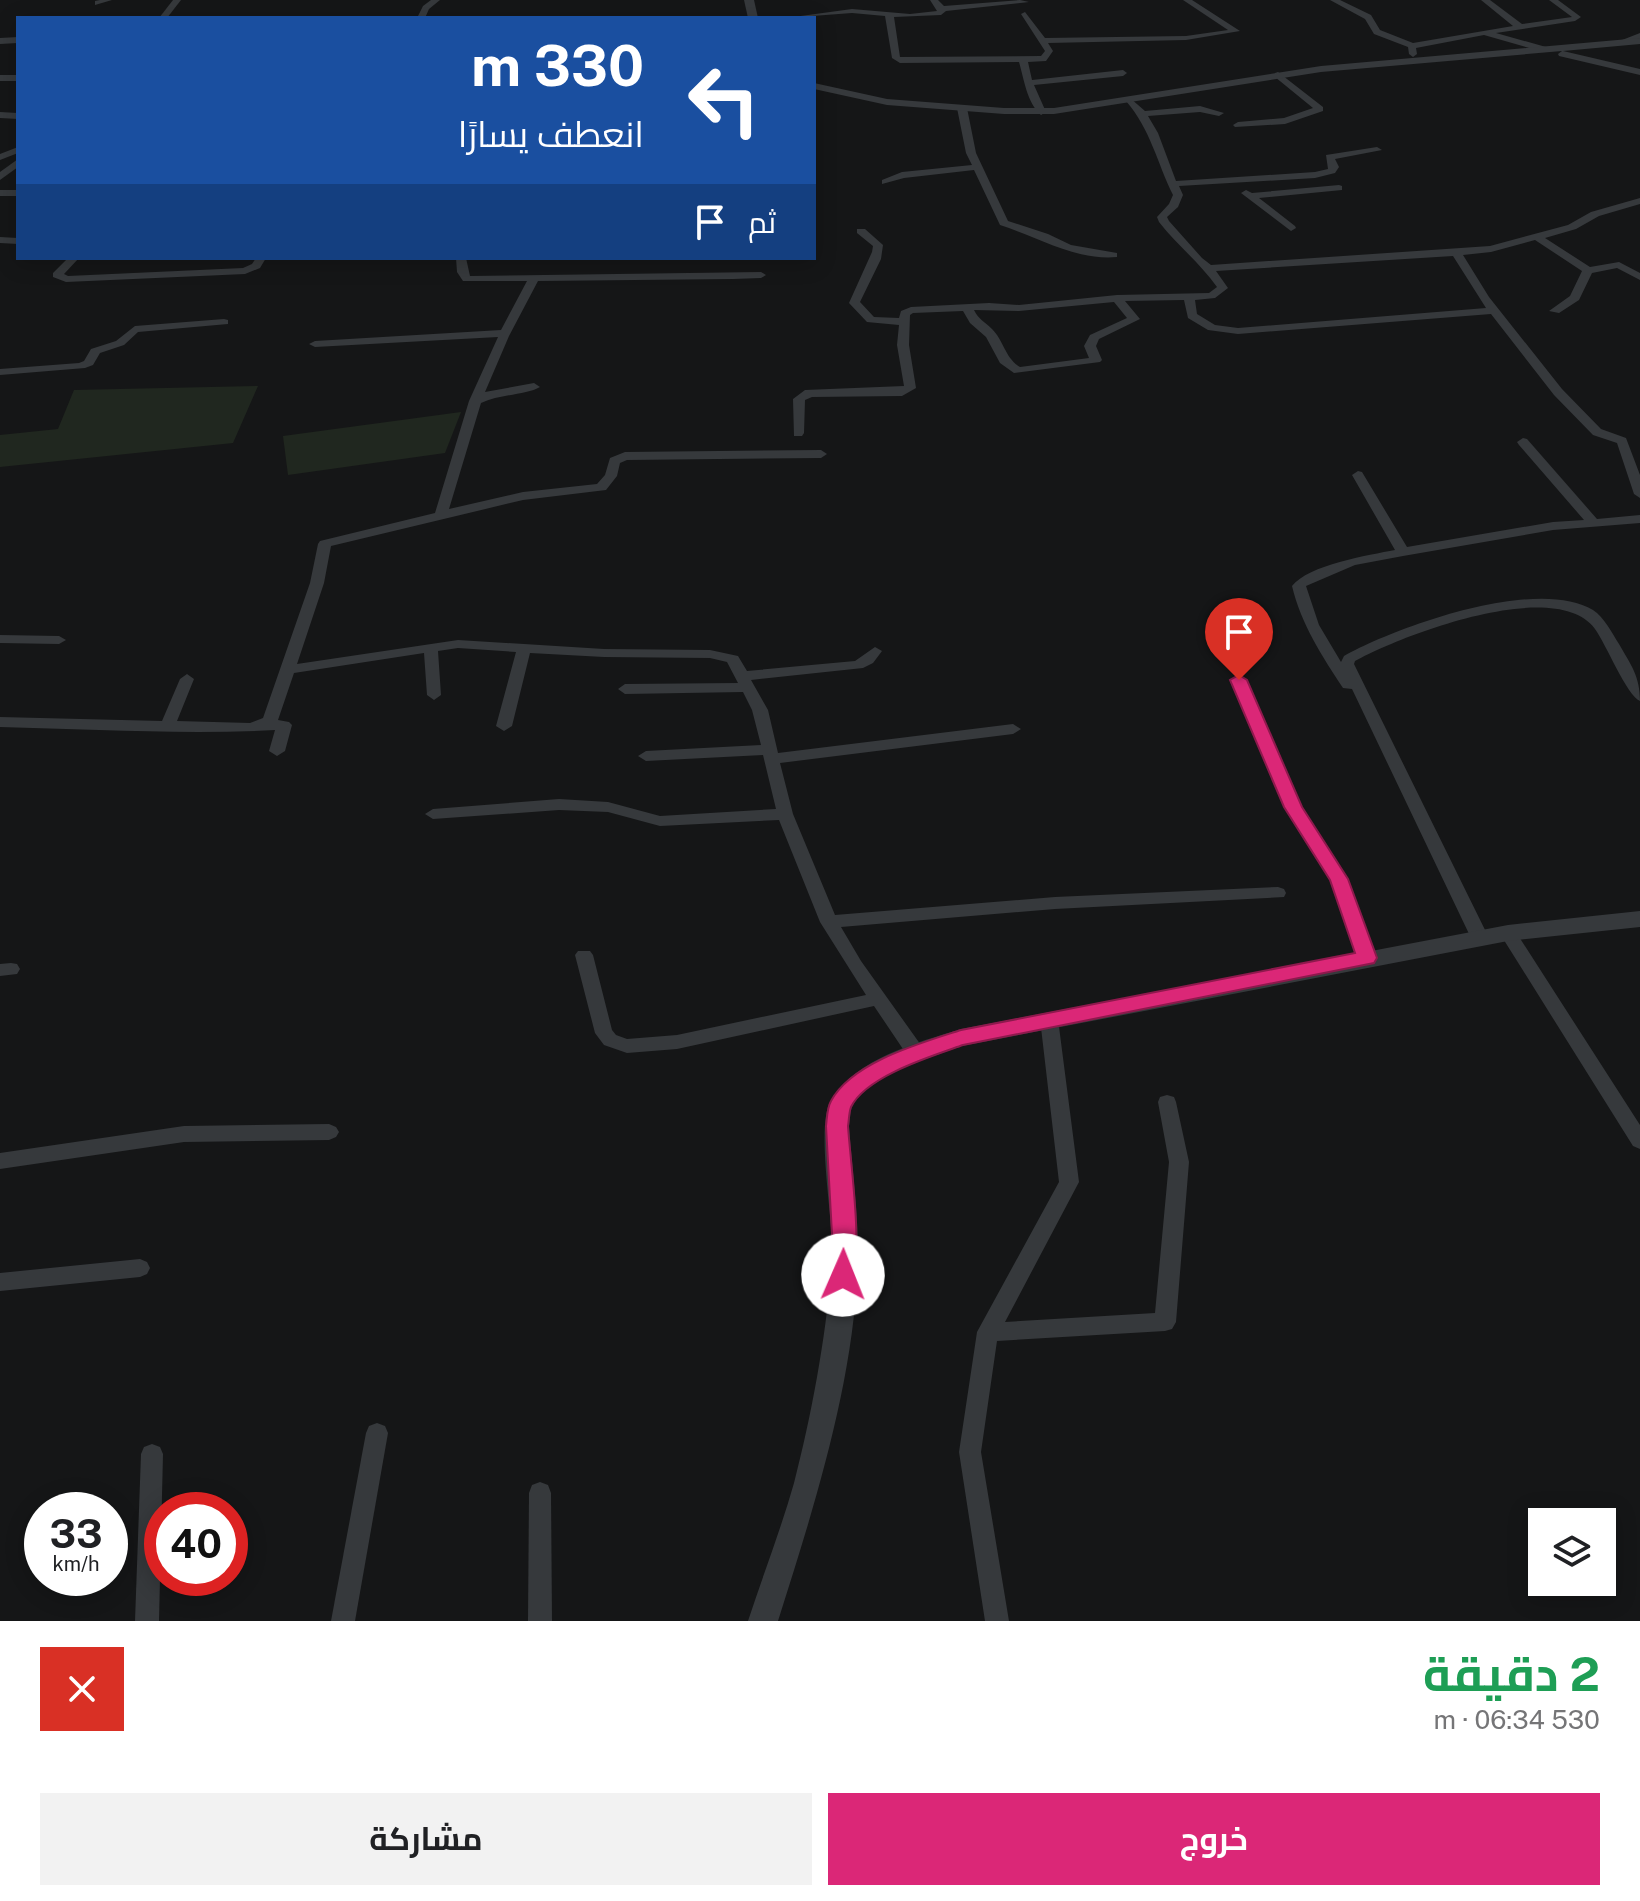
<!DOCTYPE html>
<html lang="ar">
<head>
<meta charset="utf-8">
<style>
	:root { --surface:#fff; --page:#f2f2f2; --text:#202124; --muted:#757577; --accent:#db2777 }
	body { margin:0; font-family:"Public Sans",Cairo,sans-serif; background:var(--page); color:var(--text); direction:rtl; height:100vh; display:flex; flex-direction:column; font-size:30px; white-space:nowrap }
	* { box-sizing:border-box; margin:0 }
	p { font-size:26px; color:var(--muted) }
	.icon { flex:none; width:44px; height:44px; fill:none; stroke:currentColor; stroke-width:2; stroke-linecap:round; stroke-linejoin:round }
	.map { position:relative; height:1621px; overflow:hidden; direction:ltr }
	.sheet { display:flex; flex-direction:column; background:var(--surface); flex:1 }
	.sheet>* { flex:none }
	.banner { position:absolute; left:16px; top:16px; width:800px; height:244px; border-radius:0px; box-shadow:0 4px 20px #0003; direction:rtl; background:#1a4fa0; color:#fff; overflow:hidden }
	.tools { position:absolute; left:1528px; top:1508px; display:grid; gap:16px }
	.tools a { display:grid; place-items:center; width:88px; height:88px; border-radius:0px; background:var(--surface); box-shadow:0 4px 20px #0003; font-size:40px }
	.speed { position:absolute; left:24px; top:1492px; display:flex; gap:16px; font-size:40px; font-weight:700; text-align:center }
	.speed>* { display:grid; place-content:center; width:104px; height:104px; border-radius:50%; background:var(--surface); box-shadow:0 4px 20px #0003; line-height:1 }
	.speed small { font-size:20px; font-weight:400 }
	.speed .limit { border:12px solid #d22; background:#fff; color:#111 }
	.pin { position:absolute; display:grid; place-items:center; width:68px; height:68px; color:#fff; margin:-82px -34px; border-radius:50% 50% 50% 0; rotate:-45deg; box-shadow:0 0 8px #0007 }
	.pin .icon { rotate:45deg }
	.me { position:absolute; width:88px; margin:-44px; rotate:1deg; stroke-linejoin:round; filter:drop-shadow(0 0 6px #0008) }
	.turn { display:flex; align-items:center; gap:28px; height:168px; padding:0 40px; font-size:36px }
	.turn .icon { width:104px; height:104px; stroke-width:2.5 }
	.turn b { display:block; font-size:56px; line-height:68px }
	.then { display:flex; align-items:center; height:76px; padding:0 40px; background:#0003; gap:16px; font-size:30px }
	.round { display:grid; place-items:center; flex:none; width:84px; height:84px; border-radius:0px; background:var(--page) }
	.overview { display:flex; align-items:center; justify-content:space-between; height:136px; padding:0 40px }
	h1 { font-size:48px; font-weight:700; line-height:60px; color:#1e9e55 }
	.primary-button { display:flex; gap:16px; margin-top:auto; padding:16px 40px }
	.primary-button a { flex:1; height:92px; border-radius:0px; background:var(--accent); color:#fff; font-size:32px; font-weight:700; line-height:92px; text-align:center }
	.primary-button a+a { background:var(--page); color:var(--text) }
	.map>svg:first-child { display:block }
</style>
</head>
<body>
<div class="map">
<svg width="1640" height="1621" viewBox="0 0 1640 1621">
	<rect width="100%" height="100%" fill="#151617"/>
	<g fill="#20271f">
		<polygon points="258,386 233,443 0,467 0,435 58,429 74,390"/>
		<polygon points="461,412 445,453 288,475 283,436"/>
	</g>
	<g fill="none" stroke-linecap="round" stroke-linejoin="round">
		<g fill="#36393c" fill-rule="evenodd">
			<polygon points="100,0 112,0 95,5 95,1"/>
			<polygon points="173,0 181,0 167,18 159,18"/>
			<polygon points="431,0 440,0 429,9 425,18 417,18 423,6"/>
			<path d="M930,0H938L944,6L1020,0L1029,2L946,11L941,15L894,17L900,57L1041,56L1045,51L1021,14L1025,12L1045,38L1186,36L1228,30L1183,0H1192L1240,31L1186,40L1048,43L1053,51L1046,61L1028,62L1032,80L1123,70L1127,73L1123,76L1034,85L1046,112L1041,115C1027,103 1024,79 1019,62L900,63L892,58L885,16L852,13L786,18L852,9L910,14L937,11Z"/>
			<polygon points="1330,0 1340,0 1371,15 1380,30 1413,43 1513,26 1481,0 1490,0 1522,24 1572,17 1549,0 1558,0 1581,17 1575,21 1496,33 1546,47 1547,49 1543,52 1484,35 1416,48 1417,54 1413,57 1409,54 1408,47 1374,34 1365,19"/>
			<polygon points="1640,33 1640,38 1621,45 1617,42"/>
			<polygon points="18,37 18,43 0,44 0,38"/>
			<polygon points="1278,72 1323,107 1323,111 1285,124 1235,127 1233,125 1238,122 1284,118 1313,108 1275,77 1275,73"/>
			<rect x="0" y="75" width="18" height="6"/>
			<path d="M1130,98L1145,111L1200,106L1224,113L1219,116L1200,112L1148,116L1158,133L1176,181L1315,172L1328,169L1326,155L1377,147L1382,150L1335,159L1339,167L1335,173L1315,178L1179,186L1183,195L1178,207L1167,217L1169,221L1202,258L1211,265L1490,246L1568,225L1591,212L1640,198V204L1599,216L1576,229L1545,238L1590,267L1619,262L1640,273V280L1617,268L1592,273L1579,300L1559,313L1549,311L1570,296L1582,271L1535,240L1491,252L1463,255L1489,297L1562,389L1601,429L1626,438L1640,475V498L1634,494L1617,443L1593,435L1554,395L1491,314L1238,334L1208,330L1188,318L1184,300L1125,301L1140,319L1099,339L1096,346L1102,360L1100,362L1014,373L1000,363L986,337L970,323L963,311L913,313L910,315L909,345L916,388L902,396L812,397L805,400L804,433L802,436H794L793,399L805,390L904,386L897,345L899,325L867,322L849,303L872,252L873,246L857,233V229H865L883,245L881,259L860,302L874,317L899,318L901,311L911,307L989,303L1019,305L1117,295L1209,293L1217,287C1200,263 1177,245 1159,222L1157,217L1169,204L1173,195C1157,163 1151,130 1126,101ZM1453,256L1486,308L1238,328L1215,325L1197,314L1195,300L1215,298L1228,288L1216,271ZM1114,302L1127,318L1090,335L1084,346L1089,358L1020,367C1005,358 1004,341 992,329C985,322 978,319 974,310L1019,311Z"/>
			<path d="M962,105L967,108L976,153L1008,221L1048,234L1071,245L1117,253V257C1077,261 1038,237 1000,225L974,170L904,178L882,184V180L902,172L972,165L966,153L957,108Z"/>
			<polygon points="0,112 18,113 18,119 0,118"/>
			<polygon points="18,147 18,153 0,160 0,154"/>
			<polygon points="18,159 18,167 0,180 0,172"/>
			<polygon points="1339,185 1342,186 1342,190 1259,198 1295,226 1296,228 1291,231 1241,193 1246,190 1252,193"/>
			<rect x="0" y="190" width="18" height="6"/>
			<polygon points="0,237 18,238 18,244 0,243"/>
			<polygon points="68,258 79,258 64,274 68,276 243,268 252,264 256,258 266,258 260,268 245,274 66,282 53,277 53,273"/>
			<path d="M456,258H466L470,276L761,272L766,275L761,278L733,279L538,281L509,336L485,392L534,383L540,387C527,395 500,394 481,403L449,509L523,492L597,484L605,475L610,458L625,452L821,450L827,454L821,458L627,460L620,463L617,476L606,490L523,500L331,546L324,583L297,664L458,640L604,649L710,650L738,656L747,671L855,661L875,647L882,651L873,663L863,668L751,680L768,710L778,753L1013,724L1021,729L1013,734L780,763L793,814L835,915L1055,897L1278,887L1284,889L1286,893L1284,897L1055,909L841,927L861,961L923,1048L925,1053L923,1058L916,1060L909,1058L874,1006L677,1049L627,1053L604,1045L595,1033L575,955L578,951H590L593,955L612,1030L616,1035L627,1039L677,1035L866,995L820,922L779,820L660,826L608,812L559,810L433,819L425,814L433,809L559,799L608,802L660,816L776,809L763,755L646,761L638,756L646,751L761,745L752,710L743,692L625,694L618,689L625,684L738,683L727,662L710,658L604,657L530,653L512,726L504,731L496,726L516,652L458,648L438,651L441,695L434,700L427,695L424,653L294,673L278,720L289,722L292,725L285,751L277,756L269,751L275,730C184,735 92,729 0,727V717L162,721L180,679L187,674L194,679L177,721L250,723L263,718L310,583L318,544L320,541L435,513L469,401L498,337L315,347L309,344L315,341L501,330L527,281H463L457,272Z"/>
			<polygon points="224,319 228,320 228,324 138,332 124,345 100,353 93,365 85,368 0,375 0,369 79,363 84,361 91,349 116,341 135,326"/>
			<path d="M1523,438L1527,439L1597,519L1640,515V523L1553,530L1403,556L1355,565L1306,586L1319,625L1341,662L1344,656C1396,627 1537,576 1593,610C1604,617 1612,633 1619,644C1631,665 1640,676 1640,701C1627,696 1606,644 1595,629C1556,576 1402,635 1355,661L1354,664L1489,938L1486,942H1474L1471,938L1352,689L1343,688C1322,656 1301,624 1292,586C1308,565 1369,555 1395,550L1352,475L1358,471L1362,472L1407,547L1553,522L1584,520L1519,445L1517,442Z"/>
			<polygon points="0,635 59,636 66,640 59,644 0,643"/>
			<polygon points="1239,675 1246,680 1301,807 1347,879 1376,958 1373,963 1361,963 1358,958 1331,880 1285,807 1232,680"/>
			<polygon points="1508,927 1514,929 1640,1125 1640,1149 1633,1146 1502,937 1499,933 1502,929"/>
			<polygon points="11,963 17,964 20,969 17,974 0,976 0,964"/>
			<polygon points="1049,1012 1055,1014 1058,1019 1079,1182 1005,1322 1155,1313 1169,1162 1158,1102 1160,1097 1167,1095 1174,1097 1176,1102 1189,1162 1176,1322 1172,1329 1165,1331 997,1341 981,1452 1009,1621 985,1621 959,1452 977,1332 1059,1182 1040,1019 1043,1014"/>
			<polygon points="329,1124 336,1127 339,1132 336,1137 329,1140 184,1142 0,1169 0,1153 184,1126"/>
			<polygon points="140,1259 147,1262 150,1268 147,1274 140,1277 0,1291 0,1273"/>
			<polygon points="377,1423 385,1426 388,1433 355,1621 331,1621 366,1433 369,1426"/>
			<polygon points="152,1444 160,1447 163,1454 159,1621 135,1621 141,1454 144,1447"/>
			<polygon points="540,1482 548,1485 551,1493 552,1621 528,1621 529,1493 532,1485"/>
		</g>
		<g fill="#36393c" fill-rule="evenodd">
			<polygon points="744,0 754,0 758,18 748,18"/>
			<polygon points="1640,38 1640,44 1563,51 1640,69 1640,75 1559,56 1558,54 1562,51 1321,72 1054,114 1004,114 887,105 814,89 814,83 887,99 1004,108 1054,108 1321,66"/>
			<path d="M1640,911V927L1508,941L962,1046C932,1057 866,1076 852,1107C850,1112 850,1120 849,1126C852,1168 858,1211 858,1254C856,1377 815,1504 778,1621H748C763,1575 781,1529 794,1483C812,1414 828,1327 832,1256C834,1221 815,1126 831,1100C857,1058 916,1043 961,1029L1508,925Z"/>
		</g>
	</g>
	<path fill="#db2777" stroke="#8e194d" stroke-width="2" d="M1239,675L1247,680L1302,807L1348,879L1377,958L1374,963L963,1045C932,1056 866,1076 851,1107C849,1112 849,1120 848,1126C850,1160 864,1255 851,1282L843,1285L835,1282L831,1275L833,1252L826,1126C827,1118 827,1108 831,1101C852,1062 921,1043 961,1030L1355,953L1330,880L1284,807L1230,680Z"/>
</svg>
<div class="tools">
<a><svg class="icon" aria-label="layers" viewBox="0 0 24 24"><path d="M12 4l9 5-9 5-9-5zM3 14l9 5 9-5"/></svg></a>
</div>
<div class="speed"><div>33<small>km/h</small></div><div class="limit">40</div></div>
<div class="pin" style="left:1239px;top:680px;background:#d93025"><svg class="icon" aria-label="arrive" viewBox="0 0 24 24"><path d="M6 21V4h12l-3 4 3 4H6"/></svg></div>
<svg class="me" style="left:843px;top:1275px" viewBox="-20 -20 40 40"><circle r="19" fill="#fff"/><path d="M0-13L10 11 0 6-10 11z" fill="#db2777"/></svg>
<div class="banner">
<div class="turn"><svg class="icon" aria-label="left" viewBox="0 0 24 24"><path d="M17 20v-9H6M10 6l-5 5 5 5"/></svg><div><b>330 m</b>انعطف يسارًا</div></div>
<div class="then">ثم<svg class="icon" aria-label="arrive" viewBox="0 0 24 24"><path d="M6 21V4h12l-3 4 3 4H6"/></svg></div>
</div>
</div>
<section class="sheet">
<div class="overview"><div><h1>2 دقيقة</h1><p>530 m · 06:34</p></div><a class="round" style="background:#d93025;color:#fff"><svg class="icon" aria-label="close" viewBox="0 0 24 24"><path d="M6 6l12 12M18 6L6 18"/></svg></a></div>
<div class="primary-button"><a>خروج</a><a>مشاركة</a></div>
</section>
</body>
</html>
